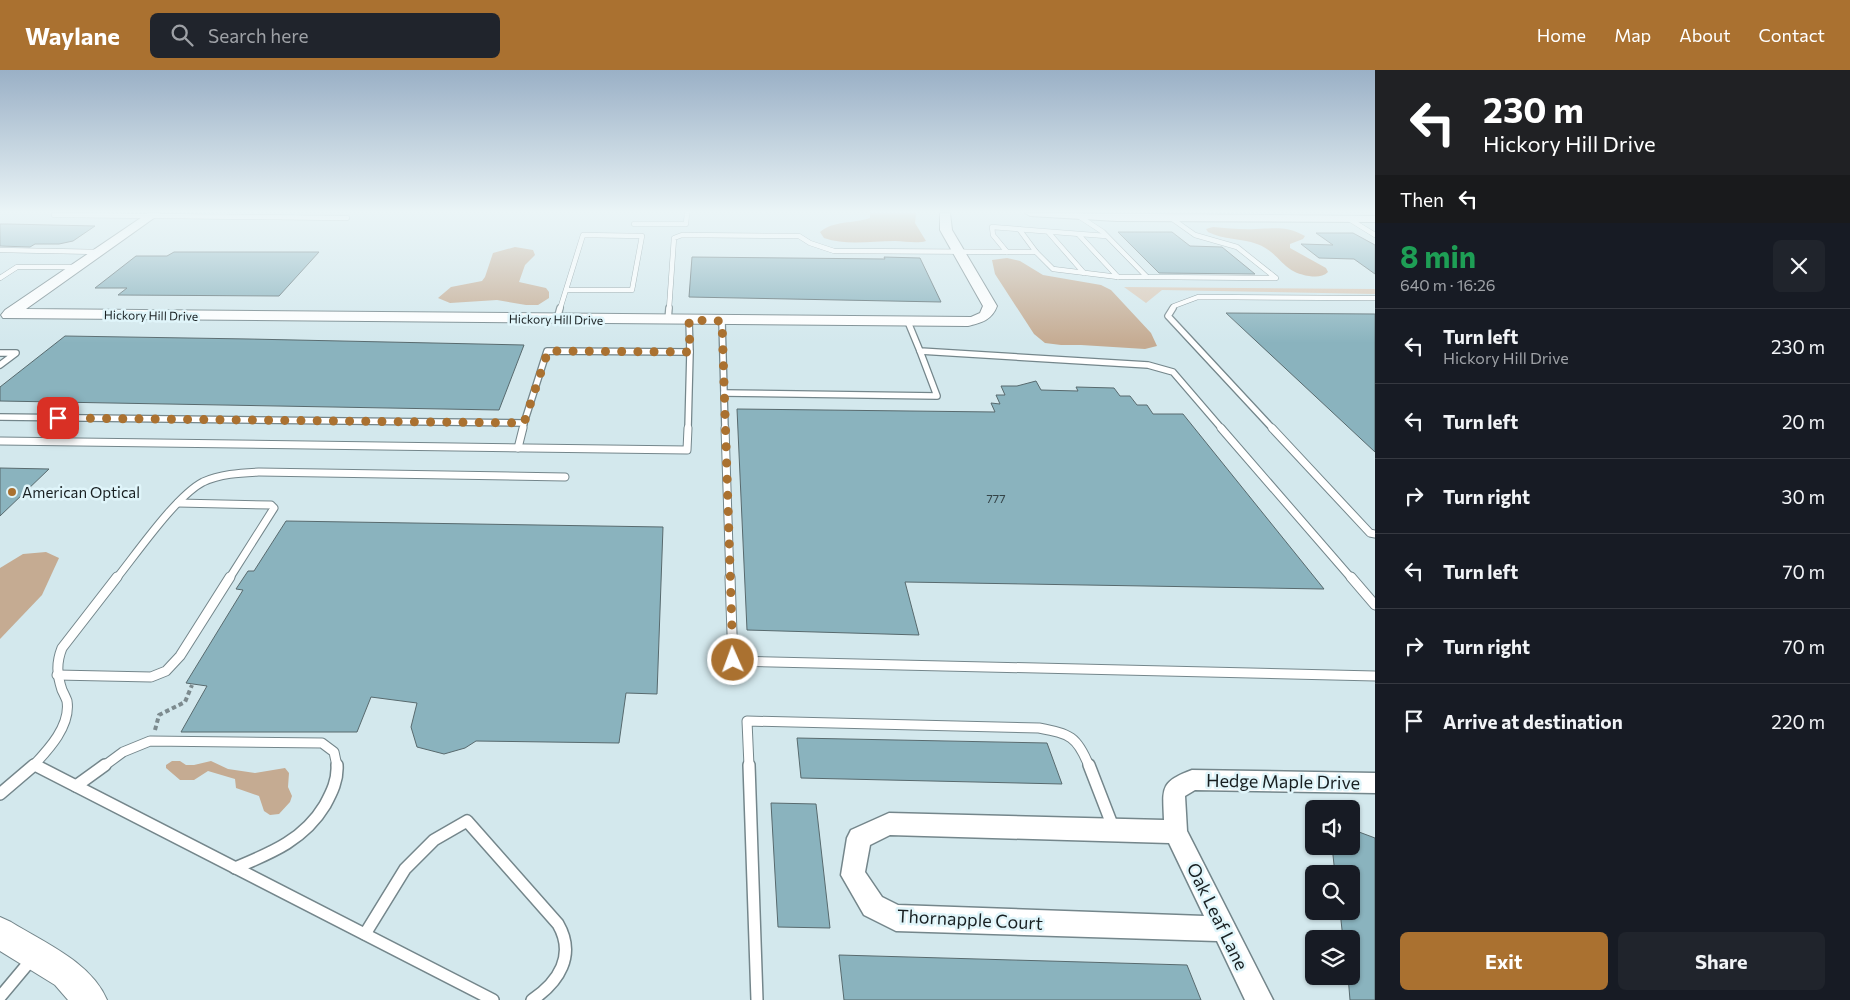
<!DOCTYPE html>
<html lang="en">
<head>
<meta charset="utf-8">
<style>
	:root { --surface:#171b24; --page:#20242c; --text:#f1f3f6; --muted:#9ea1a6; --line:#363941; --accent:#aa7130 }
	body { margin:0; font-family:Commissioner,sans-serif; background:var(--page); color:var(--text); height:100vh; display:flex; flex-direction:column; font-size:19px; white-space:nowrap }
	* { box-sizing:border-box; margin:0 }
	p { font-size:16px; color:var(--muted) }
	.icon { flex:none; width:28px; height:28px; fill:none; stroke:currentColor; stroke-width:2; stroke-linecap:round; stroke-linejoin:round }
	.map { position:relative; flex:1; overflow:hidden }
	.drawer { display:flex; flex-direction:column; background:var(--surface); width:475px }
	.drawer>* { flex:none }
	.guide { background:#202124; color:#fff; overflow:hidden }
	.controls { position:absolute; left:1305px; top:730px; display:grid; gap:10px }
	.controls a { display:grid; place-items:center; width:55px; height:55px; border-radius:8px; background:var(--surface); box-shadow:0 1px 4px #0004; font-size:25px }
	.pin { position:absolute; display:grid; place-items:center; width:42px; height:42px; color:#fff; margin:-21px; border-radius:10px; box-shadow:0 2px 8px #0006 }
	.me { position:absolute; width:55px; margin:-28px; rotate:358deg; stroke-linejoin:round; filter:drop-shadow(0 0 4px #0008) }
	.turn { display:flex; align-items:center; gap:18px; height:105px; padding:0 25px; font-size:22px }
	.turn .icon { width:65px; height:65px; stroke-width:2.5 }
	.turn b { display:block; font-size:35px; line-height:42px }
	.then { display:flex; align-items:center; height:48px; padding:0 25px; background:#0003; gap:10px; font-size:19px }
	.round { display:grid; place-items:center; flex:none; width:52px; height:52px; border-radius:8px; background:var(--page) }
	.summary { display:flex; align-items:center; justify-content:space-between; height:85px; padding:0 25px }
	h1 { font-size:30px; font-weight:700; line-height:38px; color:#1e9e55 }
	.button { display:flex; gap:10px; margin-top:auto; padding:10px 25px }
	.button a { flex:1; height:58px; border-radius:8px; background:var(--accent); color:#fff; font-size:20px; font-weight:700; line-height:58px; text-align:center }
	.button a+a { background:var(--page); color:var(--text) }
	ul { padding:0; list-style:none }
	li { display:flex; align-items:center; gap:15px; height:75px; padding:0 25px; border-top:1px solid var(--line) }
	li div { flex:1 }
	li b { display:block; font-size:19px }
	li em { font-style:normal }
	header { display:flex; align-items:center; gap:30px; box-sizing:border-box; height:70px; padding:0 25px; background:var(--accent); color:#fff }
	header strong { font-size:24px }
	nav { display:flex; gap:28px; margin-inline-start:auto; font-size:18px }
	.search { width:350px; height:45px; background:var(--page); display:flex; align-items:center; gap:12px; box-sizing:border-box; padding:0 18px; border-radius:8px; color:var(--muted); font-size:19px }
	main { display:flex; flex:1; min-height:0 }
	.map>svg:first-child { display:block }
</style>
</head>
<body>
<header>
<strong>Waylane</strong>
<div class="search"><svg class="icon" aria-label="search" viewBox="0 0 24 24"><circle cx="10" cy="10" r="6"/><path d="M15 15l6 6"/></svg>Search here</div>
<nav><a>Home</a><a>Map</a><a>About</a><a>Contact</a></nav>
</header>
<main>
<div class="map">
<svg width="1375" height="930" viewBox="0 0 1375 930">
	<rect width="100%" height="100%" fill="#d3e8ed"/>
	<polygon fill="#dac8b6" points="1124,217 1375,219 1375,224 1162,220 1146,233"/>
	<g fill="#c5ab92">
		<path d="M870,143H916L915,153L926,171C916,174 905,171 895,171C871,171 847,176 824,168L820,162C834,150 853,154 870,148Z"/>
		<path d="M1213,157C1227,158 1242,160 1256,159C1275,158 1288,156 1305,166L1303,169L1290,174V178L1326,198L1328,202C1323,207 1316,207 1309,206C1281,202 1280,182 1257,174C1241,168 1224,170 1208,162L1206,159Z"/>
		<polygon points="515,177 533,180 535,185 525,195 519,212 546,218 549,222 549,228 538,235 526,235 497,230 450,233 438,228 451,217 482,211 485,207 493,183"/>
		<polygon points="1007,188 1020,191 1043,205 1101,215 1111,220 1151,263 1157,276 1145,279 1081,275 1061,275 1045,273 1034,264 995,204 992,190"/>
		<polygon points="46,482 59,488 42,525 0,569 0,498 23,484"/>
		<polygon points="172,691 180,691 186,695 194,695 211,691 228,699 255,703 285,698 289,703 288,717 292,726 290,732 279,744 270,745 264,741 259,726 236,718 235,709 208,701 194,710 180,710 166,698 166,695"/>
	</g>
	<g fill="#8ab3be" stroke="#586a6e">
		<polygon points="0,154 8,154 95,156 73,171 59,174 35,174 30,177 0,176"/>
		<polygon points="1118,162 1172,162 1190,176 1222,177 1255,204 1159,203"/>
		<polygon points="1316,163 1353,163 1375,175 1375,204 1354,189 1319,188 1301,174 1333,175"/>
		<polygon points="174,182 319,182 279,226 118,225 127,218 95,218 136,186 167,186"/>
		<polygon points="692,187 885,189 884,187 920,188 941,232 689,227"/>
		<polygon points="1226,243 1375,244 1375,382"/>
		<polygon points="65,266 249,269 524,275 499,340 0,331 0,317"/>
		<polygon points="1036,311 1041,320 1078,321 1076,317 1114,318 1120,326 1130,326 1137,335 1147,335 1153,344 1183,344 1324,519 905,512 919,565 747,560 737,339 995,342 991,333 1000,334 996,325 1005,325 1001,316 1017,316"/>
		<polygon points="0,398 49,399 0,446"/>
		<polygon points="286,451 663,457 657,624 626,623 619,673 476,671 465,678 444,684 417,677 411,657 417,633 371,627 357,662 181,662 207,616 186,613 243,520 236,519 248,501 254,501"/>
		<polygon points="797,668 1047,673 1062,714 801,708"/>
		<polygon points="771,733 816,734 830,858 778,857"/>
		<polygon points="1351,759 1375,768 1375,930 1350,930 1348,906 1351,906 1351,869 1343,869 1340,841 1351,841 1351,804 1335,804 1332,776 1351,776"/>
		<polygon points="839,885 1187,895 1201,930 844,930"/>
	</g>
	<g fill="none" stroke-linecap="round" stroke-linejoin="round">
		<defs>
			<g id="service-far4">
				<polyline points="54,145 347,148"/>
				<polyline points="1080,147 1103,162 1147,207 1276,208 1237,177 1195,165 1171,148"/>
				<polyline points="1349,149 1375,165"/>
				<polyline points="634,154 686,154 687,143"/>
				<polyline points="1019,159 1036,182"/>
				<polyline points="1049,163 1084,203"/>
				<polyline points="1079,165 1118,207"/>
				<polyline points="0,180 100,182"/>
				<polyline points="1007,182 993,165 992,157 1106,166"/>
				<polyline points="0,208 17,197 77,197"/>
				<polyline points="560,239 583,165 642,166 632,220 566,220"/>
				<polyline points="669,239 674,168 682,165 799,166 810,173 834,181 1036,182 1053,199 1118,207 1147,207"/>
				<polyline points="1172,239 1174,236 1198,227 1375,228"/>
			</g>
			<g id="service-far3">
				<polyline points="1173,238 1168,246 1273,359"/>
				<polyline points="557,249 560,238"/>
				<polyline points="668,250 669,238"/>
				<polyline points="722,251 725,359"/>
				<polyline points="908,252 920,281 1148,295 1173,302 1222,359"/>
				<polyline points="0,283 16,283 0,295"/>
				<polyline points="724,323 937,326 920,281"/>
				<polyline points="0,347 524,353 547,281 690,282 689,250"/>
				<polyline points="523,359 524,353"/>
				<polyline points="688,359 690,282"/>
			</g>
			<g id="service-far2">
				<polyline points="725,358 730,509"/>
				<polyline points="1221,358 1352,509"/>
				<polyline points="1272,358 1370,463 1375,464"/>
				<polyline points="0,371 687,380 688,358"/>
				<polyline points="518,378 523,358"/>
				<polyline points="178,433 271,435 274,438 229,509"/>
				<path d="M116,509C137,483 176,426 203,412C220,404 240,403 259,402L565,407"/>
			</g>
			<g id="service-far1">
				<polyline points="730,507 733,591 1375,606"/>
				<polyline points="1351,507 1375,535"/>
				<polyline points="57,605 151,607 166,601 180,586 230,507"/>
				<polyline points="35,695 37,696"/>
				<path d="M33,696C48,680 71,656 67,631C66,628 64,624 62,620C57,605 56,593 62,578L117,507"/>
				<polyline points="104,696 123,682 150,671 322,673 334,682 337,696"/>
				<path d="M749,696L747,651L1039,658C1070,664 1077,666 1089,696"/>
			</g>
			<g id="service">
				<polyline points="35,695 493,930"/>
				<polyline points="749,695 757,930"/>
				<polyline points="1089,695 1113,757"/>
				<polyline points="76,716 105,695"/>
				<polyline points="0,724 34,695"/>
				<path d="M235,798C271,783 304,770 325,735C332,722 338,710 337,695"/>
				<path d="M365,864L405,799L434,770L467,751L558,854C576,885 559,912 532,930"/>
				<polyline points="0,927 31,890"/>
			</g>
			<path id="minor" d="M1192,700L1375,703V723L1195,720L1185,726L1187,761L1273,930H1245L1217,871L896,861L864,845L841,805L847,768L851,760L889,743L1164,750C1163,719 1159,712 1192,700ZM890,765L1169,773L1204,846L898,835L882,827L865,802L870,775Z"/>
			<g id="tertiary">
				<path d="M148,143H161L26,239L971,247L980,243L983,236L940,160V143H950L952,160L997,236C992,250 981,253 968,256L3,248L1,245L5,240Z"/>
				<polygon points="1025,143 1375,146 1375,152 1117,151 1030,146"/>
				<path d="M0,847L11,852C45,873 91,892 107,930H68L55,915L0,881Z"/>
			</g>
		</defs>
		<use href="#service-far4" stroke="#74868b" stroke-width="5.5"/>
		<use href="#service-far3" stroke="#74868b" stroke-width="8"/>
		<use href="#service-far2" stroke="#74868b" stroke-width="9"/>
		<use href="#service-far1" stroke="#74868b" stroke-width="11"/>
		<use href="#service" stroke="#74868b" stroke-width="14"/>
		<use href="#minor" stroke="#74868b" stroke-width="3"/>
		<use href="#tertiary" stroke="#74868b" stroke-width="2"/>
		<polyline stroke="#7c8a8e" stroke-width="4" stroke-dasharray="4.5 3" stroke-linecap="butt" points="155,660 159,645 185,632 192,615"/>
		<use href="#service-far4" stroke="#fff" stroke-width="4.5"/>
		<use href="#service-far3" stroke="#fff" stroke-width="5.5"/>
		<use href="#service-far2" stroke="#fff" stroke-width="7"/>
		<use href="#service-far1" stroke="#fff" stroke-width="9"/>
		<use href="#service" stroke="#fff" stroke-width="11"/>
		<use href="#minor" fill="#fff" fill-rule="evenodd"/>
		<use href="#tertiary" fill="#fff" fill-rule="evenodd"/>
	</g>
	<linearGradient id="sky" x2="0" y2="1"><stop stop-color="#9ab0c6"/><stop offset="0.52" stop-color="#ebf5f7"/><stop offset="1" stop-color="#ebf5f7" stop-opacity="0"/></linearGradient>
	<rect width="1375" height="273" fill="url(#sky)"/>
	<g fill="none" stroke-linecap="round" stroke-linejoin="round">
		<polyline stroke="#aa7130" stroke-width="9" stroke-dasharray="0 16.2" points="58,348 524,353 548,281 690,282 689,250 722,251 733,590"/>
	</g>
	<circle fill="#aa7130" stroke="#e0f5fa" stroke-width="2" cx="12" cy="422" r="5"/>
	<g text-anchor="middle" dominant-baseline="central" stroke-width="5" stroke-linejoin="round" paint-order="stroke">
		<g font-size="12" fill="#181f21" stroke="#e0f5fa">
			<text transform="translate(151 245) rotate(1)">Hickory Hill Drive</text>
			<text transform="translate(556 249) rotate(1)">Hickory Hill Drive</text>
		</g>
		<g font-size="12" fill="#344448">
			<text x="996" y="428">777</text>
		</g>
		<g font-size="15" fill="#181f21" stroke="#e0f5fa" text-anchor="start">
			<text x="22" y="422">American Optical</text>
		</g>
		<g font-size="18" fill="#181f21" stroke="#e0f5fa">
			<text transform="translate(1283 711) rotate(1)">Hedge Maple Drive</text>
			<text transform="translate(1218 846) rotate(64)">Oak Leaf Lane</text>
			<text transform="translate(970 849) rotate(3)">Thornapple Court</text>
		</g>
	</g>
</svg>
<div class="controls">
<a><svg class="icon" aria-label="sound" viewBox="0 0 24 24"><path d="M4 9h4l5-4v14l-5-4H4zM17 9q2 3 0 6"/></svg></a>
<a><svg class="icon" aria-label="search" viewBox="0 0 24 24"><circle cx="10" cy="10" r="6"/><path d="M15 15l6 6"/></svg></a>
<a><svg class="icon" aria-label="layers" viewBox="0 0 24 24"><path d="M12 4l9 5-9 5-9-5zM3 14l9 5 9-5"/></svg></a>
</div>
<div class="pin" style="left:58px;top:348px;background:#d93025"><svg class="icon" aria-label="arrive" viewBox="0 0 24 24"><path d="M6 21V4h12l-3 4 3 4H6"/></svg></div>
<svg class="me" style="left:733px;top:590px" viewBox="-20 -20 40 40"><circle r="17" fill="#aa7130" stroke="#fff" stroke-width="3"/><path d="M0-11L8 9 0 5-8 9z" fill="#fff"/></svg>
</div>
<section class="drawer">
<div class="guide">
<div class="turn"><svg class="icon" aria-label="left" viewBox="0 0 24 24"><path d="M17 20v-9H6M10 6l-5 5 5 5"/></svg><div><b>230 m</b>Hickory Hill Drive</div></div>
<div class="then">Then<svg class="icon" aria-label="left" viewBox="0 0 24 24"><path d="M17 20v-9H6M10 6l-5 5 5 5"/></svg></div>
</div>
<div class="summary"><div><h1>8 min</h1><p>640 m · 16:26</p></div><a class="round"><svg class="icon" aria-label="close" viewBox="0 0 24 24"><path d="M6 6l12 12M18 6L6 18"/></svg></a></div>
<ul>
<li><svg class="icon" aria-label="left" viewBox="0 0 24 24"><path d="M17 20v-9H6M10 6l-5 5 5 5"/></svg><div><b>Turn left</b><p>Hickory Hill Drive</p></div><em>230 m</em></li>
<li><svg class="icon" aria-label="left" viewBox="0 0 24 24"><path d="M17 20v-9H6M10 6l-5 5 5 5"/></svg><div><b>Turn left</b></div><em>20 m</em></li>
<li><svg class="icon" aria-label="right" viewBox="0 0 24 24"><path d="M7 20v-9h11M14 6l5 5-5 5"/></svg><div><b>Turn right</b></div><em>30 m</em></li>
<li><svg class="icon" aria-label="left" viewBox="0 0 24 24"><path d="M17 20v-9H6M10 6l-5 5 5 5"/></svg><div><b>Turn left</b></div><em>70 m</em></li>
<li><svg class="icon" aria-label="right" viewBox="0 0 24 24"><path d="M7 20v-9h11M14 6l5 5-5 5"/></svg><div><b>Turn right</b></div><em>70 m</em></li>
<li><svg class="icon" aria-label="arrive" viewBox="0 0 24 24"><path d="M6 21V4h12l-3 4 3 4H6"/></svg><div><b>Arrive at destination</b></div><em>220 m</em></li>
</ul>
<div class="button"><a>Exit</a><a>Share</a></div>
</section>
</main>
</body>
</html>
